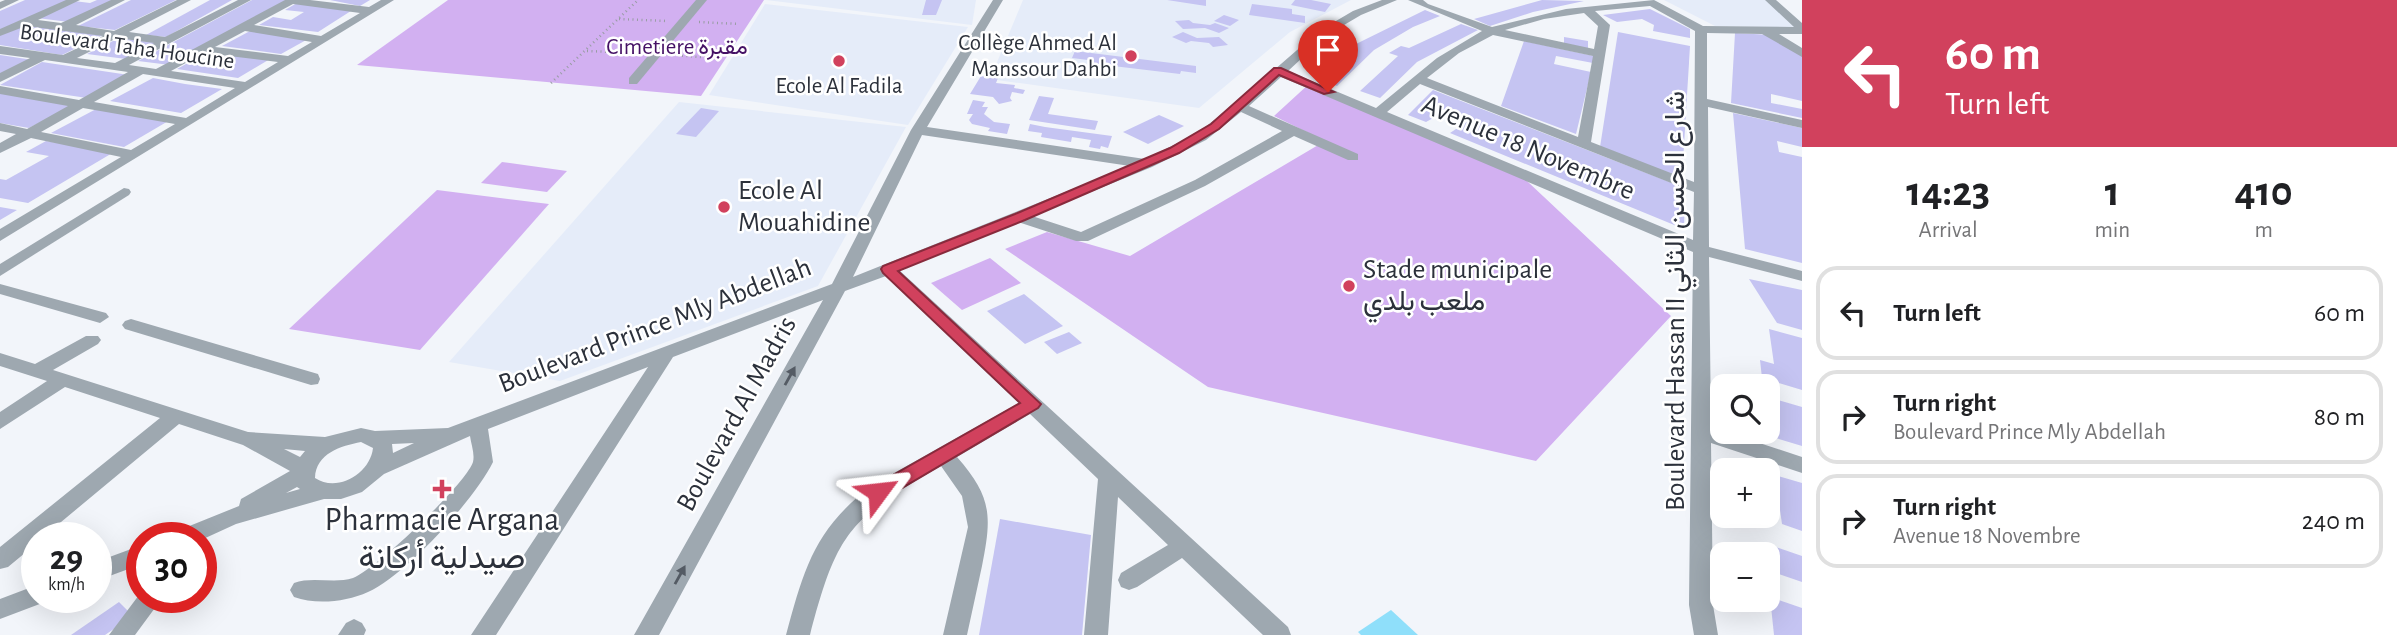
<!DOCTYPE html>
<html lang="en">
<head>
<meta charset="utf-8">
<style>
	:root { --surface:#fff; --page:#f2f2f2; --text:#202124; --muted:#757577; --line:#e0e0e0 }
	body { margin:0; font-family:"Alegreya Sans",Vazirmatn,sans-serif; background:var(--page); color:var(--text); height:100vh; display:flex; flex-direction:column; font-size:26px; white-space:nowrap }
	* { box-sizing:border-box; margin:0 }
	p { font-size:23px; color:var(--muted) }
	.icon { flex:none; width:38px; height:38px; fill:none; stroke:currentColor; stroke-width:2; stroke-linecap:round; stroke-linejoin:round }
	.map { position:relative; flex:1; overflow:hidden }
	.drawer { display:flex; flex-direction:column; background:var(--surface); width:595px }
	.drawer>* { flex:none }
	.top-card { background:#d1415d; color:#fff; overflow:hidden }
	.buttons { position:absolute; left:1710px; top:374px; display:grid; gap:14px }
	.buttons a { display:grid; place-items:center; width:70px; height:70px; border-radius:14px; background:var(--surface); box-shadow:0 7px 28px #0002; font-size:35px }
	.speed { position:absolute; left:21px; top:522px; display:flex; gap:14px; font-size:35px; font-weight:700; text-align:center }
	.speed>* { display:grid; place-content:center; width:91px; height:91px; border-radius:50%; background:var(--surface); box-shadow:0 7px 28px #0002; line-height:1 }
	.speed small { font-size:18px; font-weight:400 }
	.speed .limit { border:10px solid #d22; background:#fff; color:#111 }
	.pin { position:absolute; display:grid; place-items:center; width:60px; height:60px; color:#fff; margin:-72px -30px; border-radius:50% 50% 50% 0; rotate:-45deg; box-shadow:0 0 7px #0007 }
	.pin .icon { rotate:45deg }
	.me { position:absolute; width:77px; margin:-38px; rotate:60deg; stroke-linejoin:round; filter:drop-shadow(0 0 5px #0008) }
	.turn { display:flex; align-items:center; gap:24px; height:147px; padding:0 28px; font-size:32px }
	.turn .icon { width:91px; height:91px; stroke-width:2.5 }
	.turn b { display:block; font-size:49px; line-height:60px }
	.eta { display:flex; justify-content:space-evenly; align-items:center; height:119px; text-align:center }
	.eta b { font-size:42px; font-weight:600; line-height:49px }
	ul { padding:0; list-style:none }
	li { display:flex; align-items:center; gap:21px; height:94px; margin:0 14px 10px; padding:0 14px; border:4px solid var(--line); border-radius:21px }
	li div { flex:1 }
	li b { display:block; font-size:26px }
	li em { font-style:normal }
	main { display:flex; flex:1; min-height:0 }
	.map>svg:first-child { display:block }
</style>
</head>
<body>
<main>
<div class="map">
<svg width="1802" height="635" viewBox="0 0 1802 635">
	<rect width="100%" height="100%" fill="#f2f5fa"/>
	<g fill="#e5ecf9">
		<polygon points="766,0 976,0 972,25"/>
		<polygon points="1023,0 1351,0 1290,32 1199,108 990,79"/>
		<polygon points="1664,0 1766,0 1799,28 1715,26"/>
		<polygon points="765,4 968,27 908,125 709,95"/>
		<polygon points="679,102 906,127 818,286 560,381 449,362"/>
	</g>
	<g fill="#d2b0f1">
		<polygon points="448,0 764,0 701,96 357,65"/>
		<polygon points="1310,83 1513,168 1671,316 1536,461 1208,387 1005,249 1047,232 1130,256 1325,141 1274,116"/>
		<polygon points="502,162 567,171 547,192 481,183"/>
		<polygon points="437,190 549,204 420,350 289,329"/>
		<polygon points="990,258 1021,283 962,310 931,283"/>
	</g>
	<polygon fill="#8fdffa" points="1391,610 1418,635 1361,635 1358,632"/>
	<g fill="#c5c4f2">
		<polygon points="25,0 70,0 0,31 0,11"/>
		<polygon points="97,0 116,0 69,22 37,18 74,1 90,3"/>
		<polygon points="131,0 176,0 115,30 78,26"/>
		<polygon points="210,0 232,0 166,37 146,35"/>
		<polygon points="252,0 288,0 170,65 138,61"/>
		<polygon points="330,0 370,0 360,6"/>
		<polygon points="926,0 942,0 936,15 922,15"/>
		<polygon points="1167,0 1206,0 1206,6"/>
		<polygon points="1295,0 1311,0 1331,4 1325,12 1291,5"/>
		<polygon points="1542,0 1584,1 1533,12 1490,26 1474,19"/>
		<polygon points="297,3 354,9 318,32 259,25 273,17 291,20 304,12 285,10"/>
		<polygon points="1252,4 1292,9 1292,14 1305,16 1305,23 1249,15"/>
		<polygon points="1650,9 1690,29 1690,38 1653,31 1654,25 1642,19 1617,22 1603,15"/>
		<polygon points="1425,10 1440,16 1413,27 1374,50 1337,86 1318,79 1356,44"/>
		<polygon points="1224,15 1239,20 1230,26 1214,21"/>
		<polygon points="1189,20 1193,23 1210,25 1215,23 1229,28 1219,33 1205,28 1183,29 1175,21"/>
		<polygon points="25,23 103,35 62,55 0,45 0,34"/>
		<polygon points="1461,24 1478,30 1417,62 1380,98 1360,91 1398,56 1389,53 1401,46 1409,48"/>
		<polygon points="250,31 308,39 281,54 222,46"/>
		<polygon points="1183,32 1197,38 1219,37 1228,45 1213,47 1209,43 1191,41 1186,43 1172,37"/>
		<polygon points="1618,32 1690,46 1682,178 1600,147"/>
		<polygon points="1735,33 1772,35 1802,55 1802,101 1771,94 1771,103 1802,109 1802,118 1731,103"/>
		<polygon points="1564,37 1588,41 1588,50 1564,45"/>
		<polygon points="119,38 158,43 126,59 87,54"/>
		<polygon points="1524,41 1594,56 1593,63 1556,56 1554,64 1591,72 1576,134 1501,106"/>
		<polygon points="1075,51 1196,66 1196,73 1181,71 1180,74 1088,63 1088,60 1072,58"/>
		<polygon points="229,54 270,59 238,78 177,69 195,59 213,63"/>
		<polygon points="0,55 33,60 0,76"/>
		<polygon points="42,62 129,75 87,98 0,85"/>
		<polygon points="986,64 1011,66 1008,71 1018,72 1016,76 986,72"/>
		<polygon points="981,76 998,78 996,83 1015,85 1014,88 1025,90 1023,94 1012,92 1010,98 1012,101 999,104 993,97 970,94"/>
		<polygon points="153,78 185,84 222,89 181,113 110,101"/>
		<polygon points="1433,90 1685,188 1684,229 1450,133 1468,121 1444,112 1426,122 1408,115"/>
		<polygon points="0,91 77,103 29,128 0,123"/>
		<polygon points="1039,96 1054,98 1048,114 1098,121 1095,130 1029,120"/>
		<polygon points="973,100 985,102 982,107 988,107 984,114 994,122 1010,124 1007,134 988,131 990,128 972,124 969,120 973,114 967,114"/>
		<polygon points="98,108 170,120 124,147 51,133"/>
		<polygon points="701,108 719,111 696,137 676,134"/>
		<polygon points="1733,113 1802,128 1802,147 1777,141 1779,152 1802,157 1802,263 1745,249"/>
		<polygon points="1159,115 1184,126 1148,144 1123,132"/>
		<polygon points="1030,124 1045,127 1112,136 1108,148 1101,146 1100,149 1089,147 1091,140 1072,137 1071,142 1041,137 1042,133 1028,131"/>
		<polygon points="46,141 114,152 28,203 0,198 0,179 6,180 49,156 26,152"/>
		<polygon points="0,207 17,210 0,220"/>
		<polygon points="1749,279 1802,290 1802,330 1777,323"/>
		<polygon points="1024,294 1063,326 1025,344 987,311"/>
		<polygon points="1769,329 1802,338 1802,390 1762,378 1760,360 1774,364"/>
		<polygon points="1069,332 1082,343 1057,354 1044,342"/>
		<polygon points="1768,397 1802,407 1802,446 1766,435"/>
		<polygon points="1775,475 1802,483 1802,531 1782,524"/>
		<polygon points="1000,519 1091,535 1082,635 979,635"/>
		<polygon points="1767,544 1802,556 1802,582 1770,571"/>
		<polygon points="1770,597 1802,608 1802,635 1774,635"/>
		<polygon points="119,602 133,616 105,635 71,635"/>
	</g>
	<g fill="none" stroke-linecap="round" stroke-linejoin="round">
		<g stroke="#989ca3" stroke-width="2.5" stroke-dasharray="1 3.5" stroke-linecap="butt">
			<polyline points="619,19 667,21"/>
			<polyline points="699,22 739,24"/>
			<polyline points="587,51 637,53"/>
			<polyline points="673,55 714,58"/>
			<polyline points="551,83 638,0"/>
		</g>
		<g fill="#9ea8b0" fill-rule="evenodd">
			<polygon points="5,0 19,0 0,9 0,2"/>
			<path d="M66,0H80L38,20L61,23L111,0H125L76,25L114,31L177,0H191L129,32L165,37L238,0H251L129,65L156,69L285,0H310L369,7L381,0H394L0,241V229L121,157L31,138L0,153V143L16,134L0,131V123L27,129L68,106L0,94V86L79,100L128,72L45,60L0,82V73L30,58L0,54V46L63,55L103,36L26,26L0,36V29ZM293,4L360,13L321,36L254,25ZM245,31L312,42L288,56L215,47ZM117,38L154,43L115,63L77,58ZM204,53L278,62L245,82L171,71ZM143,74L235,88L186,118L94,102ZM83,108L175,124L131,150L41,132Z"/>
			<polygon points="696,0 707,0 637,84 629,84 629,78"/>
			<path d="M993,0H1003L927,127L1145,159L1196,134L1235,104L1319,31L1353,11L1382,0H1397L1361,15L1327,35L1288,71L1376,108L1437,58L1482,31L1408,0H1423L1428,4L1492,27L1566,9L1654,0L1703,26L1794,27L1765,0H1776L1802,23V34H1779L1802,48V57L1762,34L1707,33V99L1802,120V128L1708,107L1709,247L1802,271V281L1709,257L1711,427L1802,457V473L1711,443L1713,605L1718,635H1694L1689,605L1693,252L1281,77L1249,106L1358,154V160H1348L1294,136L1205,186L1088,241H1076L1018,222L899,270L1288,627L1291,635H1263L1182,558L1137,587L1129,590L1121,587L1118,580L1121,573L1168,545L1118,497L1108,635H1084L1098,479L1030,414L957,457C992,497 992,516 982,566C977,589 972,612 967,635H943L968,527L962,496L941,466C849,519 837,532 810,635H786C804,569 814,530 871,486L1019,403L886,276L845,291L659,635H634L823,300L673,357L496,635H471L648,367L488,429L493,462C475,499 405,576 368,592C346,602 316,605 294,597L290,590L294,583C312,576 334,584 353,578C375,570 466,484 473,462C475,454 471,444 470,436L384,474L362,492L341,499H324L236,524L201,540V537H174L177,531L239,506L241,499L290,471L243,445L179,424L43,537H37V543L8,567L0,569V547L160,418L65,387L0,429V412L47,381L0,366V353L35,364L86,336H98L101,340L98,344L53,370L248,432L325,437L361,428L375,431L448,428L832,284L911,130ZM1650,6L1695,31L1694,182L1591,142L1610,25L1595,11ZM1584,13L1598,26L1594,49L1505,30L1544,19ZM1493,35L1593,56L1578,137L1427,78L1459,53ZM1420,84L1694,192L1693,240L1387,112ZM1241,112L1282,131L1195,180L1081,232L1032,216L1152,167L1206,140ZM922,135L1130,166L853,277ZM361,442L373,448C370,474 337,493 315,478C316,453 341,446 361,442ZM414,443L393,453L392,444ZM284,449L305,451L300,457ZM297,487L300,489L286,493Z"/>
			<polygon points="124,188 129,189 131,192 129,195 0,276 0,264"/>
			<polygon points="0,284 106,313 109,317 100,323 0,294"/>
			<polygon points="131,319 318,374 320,379 318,384 311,385 125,329 122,325 125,321"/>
			<polygon points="142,545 142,564 96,581 96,562"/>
			<polygon points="37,585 37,597 48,597 45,602 0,619 0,599"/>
			<polygon points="142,591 142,597 163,597 135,635 109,635"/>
			<polygon points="354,619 362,623 366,630 364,635 338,635 346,623"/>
		</g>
	</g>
	<defs><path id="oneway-solid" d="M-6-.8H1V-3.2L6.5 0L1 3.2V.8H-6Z" transform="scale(1.75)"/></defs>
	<g fill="#545b64">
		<use href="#oneway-solid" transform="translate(790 376) rotate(-61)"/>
		<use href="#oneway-solid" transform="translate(680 575) rotate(-61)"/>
	</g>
	<polygon fill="#d1415d" stroke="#882a3c" stroke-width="2" points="1274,68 1281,68 1334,92 1324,94 1279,75 1219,129 1179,153 1025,220 898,271 1041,404 1038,408 885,498 878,500 872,498 869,492 872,487 1020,403 883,273 881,269 883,266 1015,214 1170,148 1211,124"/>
	<g fill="#d1415d" stroke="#fff" stroke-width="2.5">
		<circle cx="1131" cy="56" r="7"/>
		<circle cx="839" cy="61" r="7"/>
		<circle cx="724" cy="207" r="7"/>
		<circle cx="1349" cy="286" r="7"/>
		<path d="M438.5 478.5h7v7h7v7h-7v7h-7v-7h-7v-7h7z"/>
	</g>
	<g text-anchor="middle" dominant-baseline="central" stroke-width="5" stroke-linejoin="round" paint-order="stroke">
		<g font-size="23" fill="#2c313b" stroke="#fff" text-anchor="end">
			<text x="1117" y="43">Collège Ahmed Al<tspan x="1117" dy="26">Manssour Dahbi</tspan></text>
			<text x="839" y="86" text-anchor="middle">Ecole Al Fadila</text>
		</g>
		<g font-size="23" fill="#2c313b" stroke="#fff">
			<text transform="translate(127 47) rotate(8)">Boulevard Taha Houcine</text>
		</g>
		<g font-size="23" fill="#451165" stroke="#fff">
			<text x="677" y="47">Cimetiere مقبرة</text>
		</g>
		<g font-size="28" fill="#2c313b" stroke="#fff">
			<text transform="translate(1528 148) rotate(23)">Avenue 18 Novembre</text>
			<text transform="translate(1676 301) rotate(-90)">Boulevard Hassan II شارع الحسن الثاني</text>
			<text transform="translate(655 326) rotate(-21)">Boulevard Prince Mly Abdellah</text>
			<text transform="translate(737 414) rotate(-61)">Boulevard Al Madris</text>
		</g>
		<g font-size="28" fill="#2c313b" stroke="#fff" text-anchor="start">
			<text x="738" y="191">Ecole Al<tspan x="738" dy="32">Mouahidine</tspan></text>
			<text x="1363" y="270">Stade municipale<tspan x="1363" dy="32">ملعب بلدي</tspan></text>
		</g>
		<g font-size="33" fill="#2c313b" stroke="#fff">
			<text x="442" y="520">Pharmacie Argana<tspan x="442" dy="38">صيدلية أركانة</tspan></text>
		</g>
	</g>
</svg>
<div class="buttons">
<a><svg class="icon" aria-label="search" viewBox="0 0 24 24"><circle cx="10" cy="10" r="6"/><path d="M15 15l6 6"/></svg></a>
<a>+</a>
<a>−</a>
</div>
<div class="speed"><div>29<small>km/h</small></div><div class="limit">30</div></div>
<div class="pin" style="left:1328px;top:92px;background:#d93025"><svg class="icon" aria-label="arrive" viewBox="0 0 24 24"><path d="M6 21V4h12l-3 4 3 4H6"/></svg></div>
<svg class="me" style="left:878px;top:492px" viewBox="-20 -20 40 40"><path d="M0-17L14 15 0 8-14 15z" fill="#d1415d" stroke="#fff" stroke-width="4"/></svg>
</div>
<section class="drawer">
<div class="top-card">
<div class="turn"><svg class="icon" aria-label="left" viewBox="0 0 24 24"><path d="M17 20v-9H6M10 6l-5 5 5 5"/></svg><div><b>60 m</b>Turn left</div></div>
</div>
<div class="eta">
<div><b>14:23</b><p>Arrival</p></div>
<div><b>1</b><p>min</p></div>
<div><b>410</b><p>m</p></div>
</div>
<ul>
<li><svg class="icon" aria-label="left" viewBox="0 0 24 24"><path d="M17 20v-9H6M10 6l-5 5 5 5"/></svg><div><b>Turn left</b></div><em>60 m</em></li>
<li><svg class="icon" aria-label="right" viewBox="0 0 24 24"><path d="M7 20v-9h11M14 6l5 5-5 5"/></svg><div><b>Turn right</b><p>Boulevard Prince Mly Abdellah</p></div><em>80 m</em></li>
<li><svg class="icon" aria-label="right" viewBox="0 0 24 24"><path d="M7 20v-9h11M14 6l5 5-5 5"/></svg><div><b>Turn right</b><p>Avenue 18 Novembre</p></div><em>240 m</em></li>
</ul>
</section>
</main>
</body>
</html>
